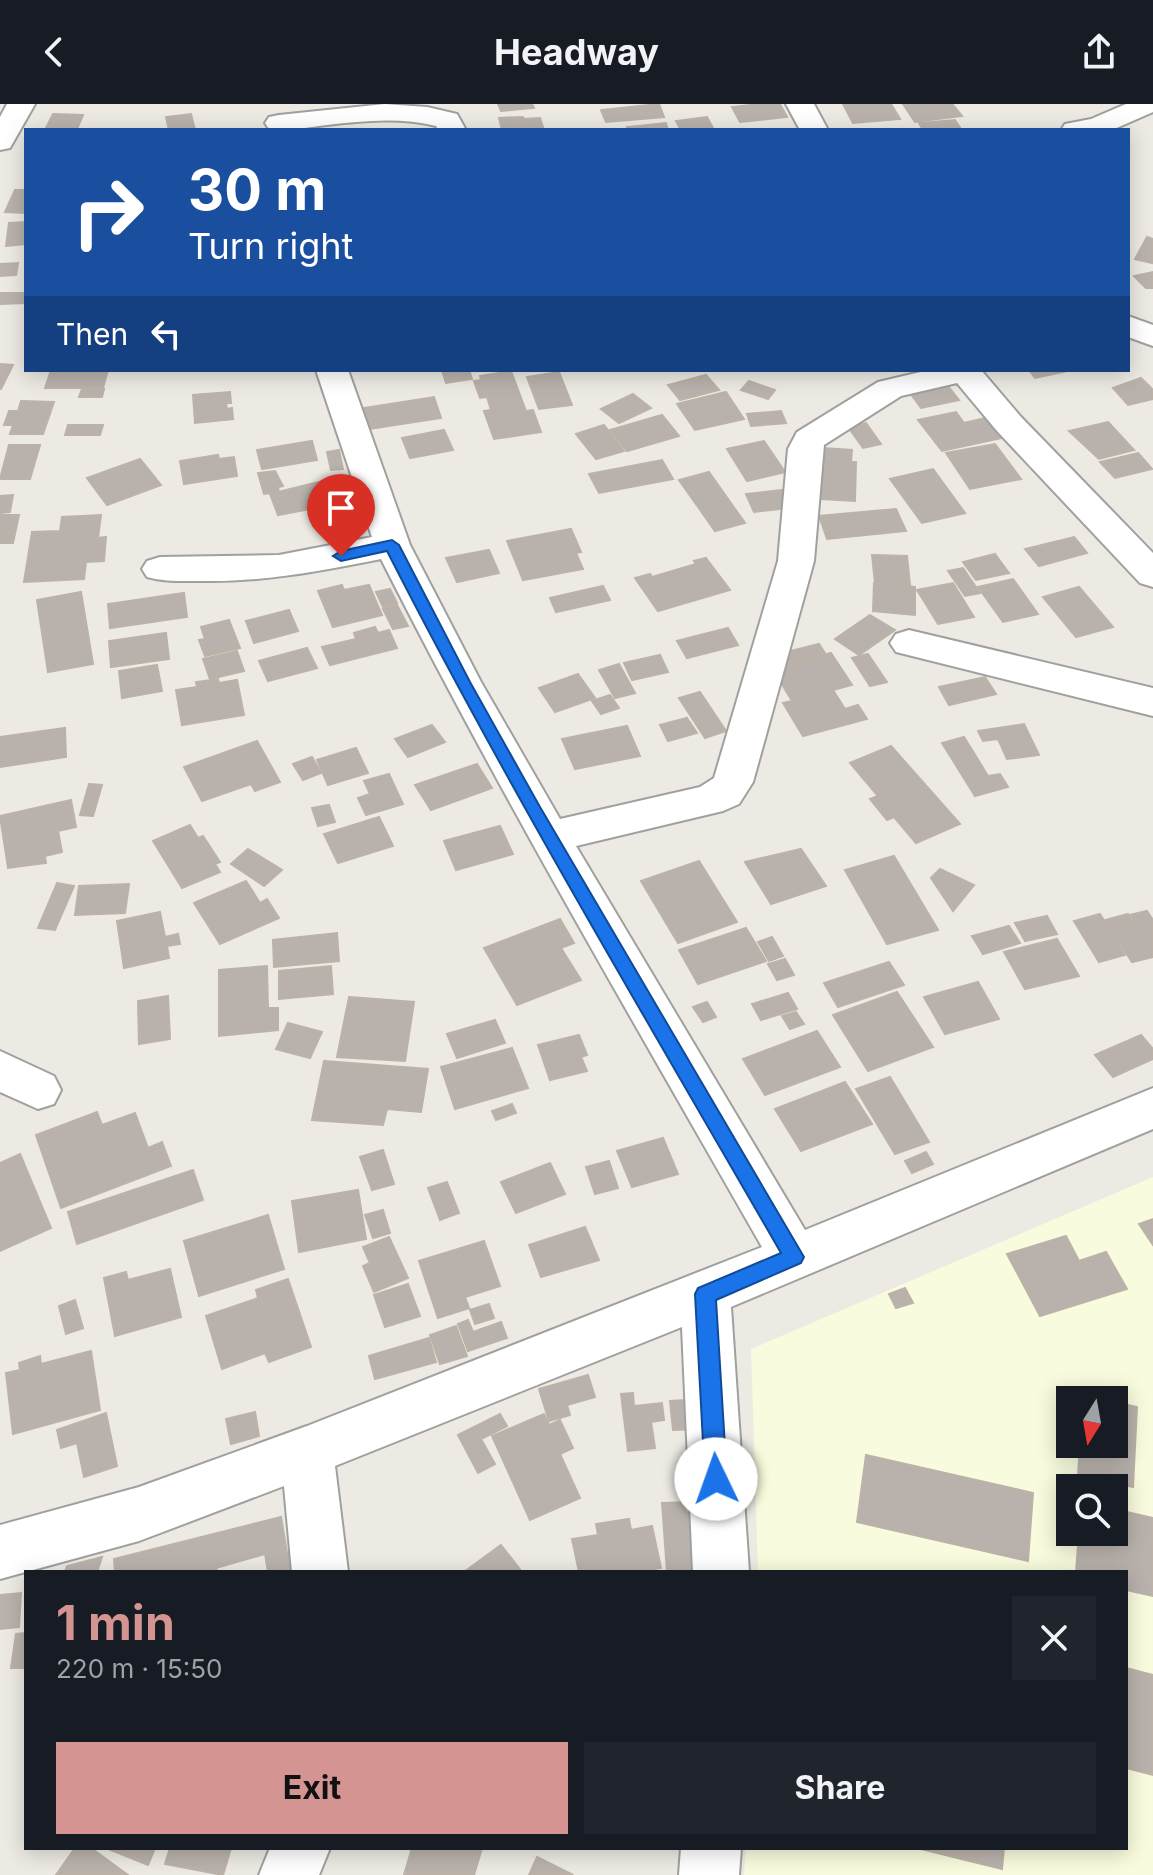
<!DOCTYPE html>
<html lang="en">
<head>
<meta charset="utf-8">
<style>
	:root { --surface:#171b24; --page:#20242c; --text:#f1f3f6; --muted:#9ea1a6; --accent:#d49592 }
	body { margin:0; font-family:Inter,sans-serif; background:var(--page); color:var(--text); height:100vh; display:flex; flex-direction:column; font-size:30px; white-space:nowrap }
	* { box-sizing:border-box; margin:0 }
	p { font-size:26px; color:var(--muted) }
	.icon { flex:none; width:44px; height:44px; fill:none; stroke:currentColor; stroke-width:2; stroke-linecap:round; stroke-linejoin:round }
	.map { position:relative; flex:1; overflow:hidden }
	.details { position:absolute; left:24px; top:1466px; width:1104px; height:280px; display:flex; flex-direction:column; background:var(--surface); border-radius:0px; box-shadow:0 4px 20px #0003 }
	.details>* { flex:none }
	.hud { position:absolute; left:24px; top:24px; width:1106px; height:244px; border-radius:0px; box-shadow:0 4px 20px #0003; background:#1a4fa0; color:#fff; overflow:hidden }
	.needle { width:52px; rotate:191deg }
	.buttons { position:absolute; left:1056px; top:1282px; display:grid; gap:16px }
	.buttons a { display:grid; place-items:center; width:72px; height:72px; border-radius:0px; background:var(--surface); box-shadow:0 4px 20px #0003; font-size:40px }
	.pin { position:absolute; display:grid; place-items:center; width:68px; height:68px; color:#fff; margin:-82px -34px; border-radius:50% 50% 50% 0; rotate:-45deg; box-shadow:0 0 8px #0007 }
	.pin .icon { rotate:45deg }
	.me { position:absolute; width:88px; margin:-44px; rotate:357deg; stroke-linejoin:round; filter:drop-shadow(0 0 6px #0008) }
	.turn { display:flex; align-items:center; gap:28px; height:168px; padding:0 32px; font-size:36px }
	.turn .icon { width:104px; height:104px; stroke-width:2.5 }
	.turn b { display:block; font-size:56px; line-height:68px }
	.then { display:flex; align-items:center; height:76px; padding:0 32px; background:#0003; gap:16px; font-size:30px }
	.round { display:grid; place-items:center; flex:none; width:84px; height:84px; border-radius:0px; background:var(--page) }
	.head { display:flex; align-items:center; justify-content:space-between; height:136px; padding:0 32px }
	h1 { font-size:48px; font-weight:700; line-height:60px; color:var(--accent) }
	.cta { display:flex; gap:16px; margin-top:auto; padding:16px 32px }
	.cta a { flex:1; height:92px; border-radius:0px; background:var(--accent); color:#111; font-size:32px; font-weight:700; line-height:92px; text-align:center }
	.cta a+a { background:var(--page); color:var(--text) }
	header { display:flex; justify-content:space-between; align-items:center; height:104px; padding:0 32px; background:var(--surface); font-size:36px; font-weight:700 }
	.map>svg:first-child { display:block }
</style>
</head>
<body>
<header><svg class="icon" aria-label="back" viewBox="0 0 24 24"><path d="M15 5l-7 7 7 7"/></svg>Headway<svg class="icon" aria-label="share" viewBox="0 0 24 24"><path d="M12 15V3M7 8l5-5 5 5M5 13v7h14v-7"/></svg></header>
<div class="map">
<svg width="1153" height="1771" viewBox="0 0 1153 1771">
	<rect width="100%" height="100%" fill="#eceae3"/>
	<path fill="#f9fbde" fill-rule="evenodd" d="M1153,1073V1771H744L746,1744H1126V1468H758L751,1245ZM1070,1296H1114V1340H1070ZM1070,1384H1114V1428H1070Z"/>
	<g fill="#b9b2ac" stroke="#bcb2a7" stroke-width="2">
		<polygon points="498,0 532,0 534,4 501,7"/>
		<polygon points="659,0 664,13 606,18 601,6"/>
		<polygon points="760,0 780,0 787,13 740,18 732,3"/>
		<polygon points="843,0 891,0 900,15 853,19"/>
		<polygon points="903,0 953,1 962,12 915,18"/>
		<polygon points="53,10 83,11 77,25 46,24"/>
		<polygon points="191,10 195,26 169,26 166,13"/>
		<polygon points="523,13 524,15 540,14 544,26 502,26 499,14"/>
		<polygon points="707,13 713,24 681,26 676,17"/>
		<polygon points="955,16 961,25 923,26 919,19"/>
		<polygon points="666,19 668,26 628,26 627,23"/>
		<polygon points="15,86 26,86 26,109 5,108"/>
		<polygon points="26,118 26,140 6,142 9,119"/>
		<polygon points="1147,133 1153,135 1152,159 1135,155"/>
		<polygon points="18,159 16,171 0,172 0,160"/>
		<polygon points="1153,168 1153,184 1146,184 1134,172"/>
		<polygon points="0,189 26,189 26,199 0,200"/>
		<polygon points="0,260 13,261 1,285 0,285"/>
		<polygon points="51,266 108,266 103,284 45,284"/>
		<polygon points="442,266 469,266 472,275 446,279"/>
		<polygon points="1029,266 1072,266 1035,274"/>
		<polygon points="511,267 526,307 533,306 541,328 494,335 484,307 491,306 487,293 480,294 474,277 481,276 480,272"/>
		<polygon points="559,268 572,301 539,305 527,273"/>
		<polygon points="706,271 719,286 680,296 668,281"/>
		<polygon points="1141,274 1153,286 1153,295 1128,301 1113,284"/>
		<polygon points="749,277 775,286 768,295 741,286"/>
		<polygon points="948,282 959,296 921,304 910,289"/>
		<polygon points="82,285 104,285 102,293 79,293"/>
		<polygon points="230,288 231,299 226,299 227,305 232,304 233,315 195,319 193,291"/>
		<polygon points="726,288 744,315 695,326 677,300"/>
		<polygon points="633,290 651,304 619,319 601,305"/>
		<polygon points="434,293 441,314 370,325 364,304"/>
		<polygon points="21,297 54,298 43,330 10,330 13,321 4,321 9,307 18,307"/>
		<polygon points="781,307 786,319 751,322 747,310"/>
		<polygon points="956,308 964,319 985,314 1001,334 942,347 918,316"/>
		<polygon points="662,311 679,332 627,347 610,326"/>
		<polygon points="1108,318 1134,346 1099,355 1069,327"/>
		<polygon points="866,319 881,340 863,344 848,323"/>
		<polygon points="68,321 103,321 100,331 65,331"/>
		<polygon points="604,321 624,347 596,355 576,330"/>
		<polygon points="444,326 453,346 410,354 402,334"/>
		<polygon points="312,337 317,356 262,365 257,346"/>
		<polygon points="764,337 785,368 747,377 727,345"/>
		<polygon points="995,340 1021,375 970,385 946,349"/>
		<polygon points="9,341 40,341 30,375 0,375"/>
		<polygon points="822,344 852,346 851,358 856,358 855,397 821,395"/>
		<polygon points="339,346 343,365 331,366 327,348"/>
		<polygon points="1138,349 1152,365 1115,374 1100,358"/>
		<polygon points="218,351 219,355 234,353 237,372 184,380 180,357"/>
		<polygon points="140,355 161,381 107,401 87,374"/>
		<polygon points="662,356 673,375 599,389 589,370"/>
		<polygon points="933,365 965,409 922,419 890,375"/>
		<polygon points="275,367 283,382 278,383 279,388 264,390 258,369"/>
		<polygon points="709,368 745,419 715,427 679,376"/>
		<polygon points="327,376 337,400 278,411 270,390"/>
		<polygon points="790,385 798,403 754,408 746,390"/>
		<polygon points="13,391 10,408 0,409 0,392"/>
		<polygon points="896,405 906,427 827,435 819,412"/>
		<polygon points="0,411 19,411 13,439 0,439"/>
		<polygon points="101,411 98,434 106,433 104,457 86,458 84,475 24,478 32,428 60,427 62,413"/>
		<polygon points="571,425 581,448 576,449 583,465 523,476 507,437"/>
		<polygon points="1074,433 1087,449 1039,462 1025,445"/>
		<polygon points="489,446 499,469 457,478 446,454"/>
		<polygon points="995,450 1009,469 976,476 963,458"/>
		<polygon points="872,451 907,452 910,481 875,479"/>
		<polygon points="706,454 730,486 658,507 635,474 650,470 652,473 696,460 694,457"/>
		<polygon points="963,464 980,489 965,492 948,467"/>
		<polygon points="1013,475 1038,510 1003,518 978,483"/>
		<polygon points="874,479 915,483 915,511 873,507"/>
		<polygon points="953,479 974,513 938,520 917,486"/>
		<polygon points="342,481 344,486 369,481 382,511 333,523 318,487"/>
		<polygon points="603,482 610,496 556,508 550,494"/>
		<polygon points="1079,483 1113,523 1076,533 1043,493"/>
		<polygon points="390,485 397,499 383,503 376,488"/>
		<polygon points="81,488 93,560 48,568 37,496"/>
		<polygon points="184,489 187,513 110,524 108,500"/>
		<polygon points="397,501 408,522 393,525 383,505"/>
		<polygon points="289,506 298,527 254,539 246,517"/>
		<polygon points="870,511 895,526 859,551 835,535"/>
		<polygon points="229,516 240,544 205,552 199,536 205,535 201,523"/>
		<polygon points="375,523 378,529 389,526 397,544 330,561 322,543 356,535 354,529"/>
		<polygon points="728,524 738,541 687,554 677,537"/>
		<polygon points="166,529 169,555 111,563 109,537"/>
		<polygon points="819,540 825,549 789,558 783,549"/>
		<polygon points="307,544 317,564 268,577 259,557"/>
		<polygon points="237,547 244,567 210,575 203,555"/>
		<polygon points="831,549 852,581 833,586 845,605 858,601 867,615 803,632 783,599 792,597 772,564"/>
		<polygon points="868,550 887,578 870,582 852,554"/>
		<polygon points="660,551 668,568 632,576 624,559"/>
		<polygon points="619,560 635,589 615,594 599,566"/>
		<polygon points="157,561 162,587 122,594 119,567"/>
		<polygon points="578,570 595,594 555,608 539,584"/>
		<polygon points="985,573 996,590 949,601 939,583"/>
		<polygon points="218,575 219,579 237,576 244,611 182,621 176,586 197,583 196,578"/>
		<polygon points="700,588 726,627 705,634 679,594"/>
		<polygon points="610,591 619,604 601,610 592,597"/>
		<polygon points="687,614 697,629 668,637 660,621"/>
		<polygon points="1024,620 1039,651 1007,655 998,635 983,637 978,627"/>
		<polygon points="432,621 445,638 408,653 395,635"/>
		<polygon points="627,622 640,652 575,665 562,635"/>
		<polygon points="65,624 66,653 0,663 0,633"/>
		<polygon points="964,633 988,672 1000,670 1008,683 975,692 942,639"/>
		<polygon points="257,637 280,678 255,687 251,680 202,697 184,663"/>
		<polygon points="891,642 960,720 916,739 894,713 887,716 870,695 878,692 850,659"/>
		<polygon points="356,644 368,669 328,681 317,656"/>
		<polygon points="312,653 321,669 303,676 293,660"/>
		<polygon points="477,660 492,684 431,706 415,681"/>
		<polygon points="389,670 403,700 366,711 358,694 370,690 364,677"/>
		<polygon points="89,680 102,681 93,712 80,711"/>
		<polygon points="71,696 76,723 58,727 62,748 45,752 46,759 8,764 0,712"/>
		<polygon points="329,701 335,718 318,722 312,704"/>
		<polygon points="379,713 393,742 338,759 324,730"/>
		<polygon points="190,721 198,734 203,732 220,758 215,760 220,768 182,784 153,737"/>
		<polygon points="500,722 513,750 456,766 444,737"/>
		<polygon points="248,745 282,766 264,782 231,760"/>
		<polygon points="801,745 826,782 771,800 745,758"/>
		<polygon points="894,752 938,826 887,840 845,766"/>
		<polygon points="699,757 737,818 678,839 641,777"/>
		<polygon points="940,765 974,781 953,807 931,774"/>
		<polygon points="246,777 260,799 267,795 279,814 220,840 194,799"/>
		<polygon points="57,779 74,782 55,826 38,824"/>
		<polygon points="129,780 125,809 75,811 79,782"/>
		<polygon points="1147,807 1153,816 1153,847 1130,811"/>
		<polygon points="160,808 165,833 178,830 180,840 167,842 169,854 124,864 117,817"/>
		<polygon points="1100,810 1125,851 1099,858 1074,817"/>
		<polygon points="1128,810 1153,848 1153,853 1132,858 1105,816"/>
		<polygon points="1047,812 1057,830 1025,837 1015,819"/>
		<polygon points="560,815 574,839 561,844 581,876 517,901 484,844"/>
		<polygon points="1009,822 1020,839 983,850 972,832"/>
		<polygon points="746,824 766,857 698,880 679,846"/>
		<polygon points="337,829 339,857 274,863 273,836"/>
		<polygon points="772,833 783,852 769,857 758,838"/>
		<polygon points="1057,835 1079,872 1025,885 1004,848"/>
		<polygon points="785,855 794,871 777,876 768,860"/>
		<polygon points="889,858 904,881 838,903 824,879"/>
		<polygon points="267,862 268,904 278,904 278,926 219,932 219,866"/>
		<polygon points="331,862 333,890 279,895 279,867"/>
		<polygon points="978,878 999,915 945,930 924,893"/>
		<polygon points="897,888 933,943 868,967 833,911"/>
		<polygon points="788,889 797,905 761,916 752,900"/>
		<polygon points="168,892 170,935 139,940 138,897"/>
		<polygon points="349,893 414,898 405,957 337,953"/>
		<polygon points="707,898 716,913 703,918 693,903"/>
		<polygon points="796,908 804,920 790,925 782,912"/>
		<polygon points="495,916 505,939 457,954 447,930"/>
		<polygon points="288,919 322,928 310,954 276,945"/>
		<polygon points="817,927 840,963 765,991 743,955"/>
		<polygon points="579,931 587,951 581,953 587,967 550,976 538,941"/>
		<polygon points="1141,931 1153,945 1153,955 1113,973 1095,951"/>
		<polygon points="512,944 528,984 455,1005 441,963"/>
		<polygon points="324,957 428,965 421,1008 387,1005 383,1021 312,1016"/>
		<polygon points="890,973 929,1038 895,1050 856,985"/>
		<polygon points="845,978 872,1020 801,1047 775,1005"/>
		<polygon points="512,1000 516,1009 496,1016 492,1007"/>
		<polygon points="97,1008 102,1021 135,1009 148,1044 162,1038 171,1062 61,1104 36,1031"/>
		<polygon points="663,1034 678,1070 632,1083 617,1047"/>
		<polygon points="383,1046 394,1080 372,1086 360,1053"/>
		<polygon points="926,1048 933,1060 912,1069 905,1057"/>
		<polygon points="20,1050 51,1124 0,1147 0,1059"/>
		<polygon points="609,1057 618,1084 595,1090 586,1063"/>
		<polygon points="550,1059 565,1090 516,1109 501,1078"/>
		<polygon points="193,1066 203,1096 77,1140 68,1108"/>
		<polygon points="447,1078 459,1109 440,1116 428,1084"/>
		<polygon points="358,1086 366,1135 299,1148 292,1097"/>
		<polygon points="383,1106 390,1129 373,1134 365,1111"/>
		<polygon points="268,1111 284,1165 199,1192 184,1137"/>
		<polygon points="1153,1115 1153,1141 1139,1120"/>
		<polygon points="585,1123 599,1156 541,1173 529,1141"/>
		<polygon points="1066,1132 1079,1157 1106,1148 1127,1185 1040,1212 1007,1150"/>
		<polygon points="389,1133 408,1174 374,1188 363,1162 370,1159 363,1143"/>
		<polygon points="484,1137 500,1182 465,1193 469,1204 438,1214 419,1157"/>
		<polygon points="170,1165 181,1213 115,1232 104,1174 126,1168 128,1176"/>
		<polygon points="288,1175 311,1243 269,1258 265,1249 222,1265 206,1212 258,1194 256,1186"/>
		<polygon points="408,1180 420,1212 385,1223 374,1191"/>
		<polygon points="905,1184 913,1199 896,1204 889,1190"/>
		<polygon points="75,1196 83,1224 66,1230 59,1202"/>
		<polygon points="489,1200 494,1214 475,1220 470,1206"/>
		<polygon points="468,1216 473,1228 501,1218 507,1234 468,1247 458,1220"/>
		<polygon points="456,1222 467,1252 440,1260 430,1231"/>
		<polygon points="429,1234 436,1258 375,1275 369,1252"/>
		<polygon points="91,1247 100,1306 13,1330 6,1269 20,1266 19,1259 40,1252 41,1260"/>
		<polygon points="588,1271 595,1293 567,1301 570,1311 549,1317 539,1285"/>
		<polygon points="633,1289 634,1302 662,1299 664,1316 651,1318 655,1344 628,1347 621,1290"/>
		<polygon points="702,1295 704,1325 673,1326 670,1297"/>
		<polygon points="1114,1298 1137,1303 1133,1383 1078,1371 1080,1340 1114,1340"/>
		<polygon points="255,1308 259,1332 231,1340 226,1315"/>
		<polygon points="106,1309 117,1362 84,1373 77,1339 61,1344 57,1326"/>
		<polygon points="500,1310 507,1322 481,1335 495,1360 478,1369 458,1331"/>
		<polygon points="544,1310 549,1321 560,1316 573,1344 560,1350 580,1394 530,1416 492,1332"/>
		<polygon points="866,1351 1033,1389 1028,1457 857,1418"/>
		<polygon points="696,1398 701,1468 667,1468 662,1399"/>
		<polygon points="1114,1405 1153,1414 1153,1492 1126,1486 1126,1468 1076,1468 1079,1428 1114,1428"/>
		<polygon points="281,1413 287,1449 298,1446 302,1468 268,1468 265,1450 216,1464 217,1468 115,1468 114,1455"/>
		<polygon points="629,1415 631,1426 652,1422 661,1464 639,1468 579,1468 572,1435 598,1431 596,1420"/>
		<polygon points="501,1441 522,1468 464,1468"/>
		<polygon points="102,1453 97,1468 65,1468 67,1462"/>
		<polygon points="21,1489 19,1523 0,1525 0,1491"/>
		<polygon points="26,1529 26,1564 11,1564 16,1530"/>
		<polygon points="1126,1564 1153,1571 1153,1671 1126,1664"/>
		<polygon points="75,1744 91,1744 128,1771 56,1771"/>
		<polygon points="106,1744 155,1744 148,1761"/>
		<polygon points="170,1744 231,1744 223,1771 165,1760"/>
		<polygon points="412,1744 482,1744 474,1771 404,1771"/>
		<polygon points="917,1744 1004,1744 1002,1765"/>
		<polygon points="537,1753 573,1771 529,1771"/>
	</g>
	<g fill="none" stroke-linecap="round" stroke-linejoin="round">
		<defs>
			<g id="minor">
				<polygon points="7,0 35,0 10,44 0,46 0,13"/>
				<path d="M385,0L427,3L457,10L466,26H438L436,22C400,13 363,17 327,21C308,23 288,28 269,25L265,19L269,13L279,11Z"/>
				<polygon points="786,0 814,0 828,26 800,26"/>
				<polygon points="1126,0 1153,0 1153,8 1112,26 1061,26 1065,20 1091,15"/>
				<polygon points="1128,212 1153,221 1153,242 1128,233"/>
				<path d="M316,266H348L410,441L481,578L560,715L700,683L714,674L778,457L788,345L797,328L878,278L929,266H981L1021,313L1153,449V483L1140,479L997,327L957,279L901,292L824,341L814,457L753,678L739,700L723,707L576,742L805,1126L1153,984V1025L731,1203L749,1468H693L682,1223L335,1362L348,1468H292L284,1382L139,1437L0,1475V1421L139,1383L307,1322L762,1143C632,915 499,689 381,455C321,467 264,478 203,477C184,477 165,478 147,473L142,465L147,457L160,453L279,451L372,433Z"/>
				<polygon points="909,526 1153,584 1153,612 896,548 890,539 896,530"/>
				<polygon points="0,947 54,972 61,986 54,1000 38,1005 0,988"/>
				<polygon points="270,1744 330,1744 319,1771 259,1771"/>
				<polygon points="681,1744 741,1744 739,1771 679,1771"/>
			</g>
		</defs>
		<use href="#minor" stroke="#a0a0a0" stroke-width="4"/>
		<use href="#minor" fill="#fff" fill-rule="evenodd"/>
	</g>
	<path fill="#1a73e8" stroke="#114b97" stroke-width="2" d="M392,436L399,441L470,578L540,703L804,1153L801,1159L716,1196L727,1375L724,1383L716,1386L708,1383L705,1375L695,1190L698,1184L781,1149C647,916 509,686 387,447L341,457L333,452L341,447Z"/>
</svg>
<div class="buttons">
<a><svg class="needle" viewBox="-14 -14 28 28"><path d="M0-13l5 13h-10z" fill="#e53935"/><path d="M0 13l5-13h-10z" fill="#9ea1a6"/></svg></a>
<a><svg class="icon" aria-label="search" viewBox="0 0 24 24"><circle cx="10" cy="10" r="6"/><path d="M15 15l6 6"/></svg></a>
</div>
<div class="pin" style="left:341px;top:452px;background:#d93025"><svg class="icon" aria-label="arrive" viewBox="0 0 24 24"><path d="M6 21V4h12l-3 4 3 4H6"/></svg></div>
<svg class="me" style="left:716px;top:1375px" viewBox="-20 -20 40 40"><circle r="19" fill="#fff"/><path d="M0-13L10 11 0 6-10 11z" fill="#1a73e8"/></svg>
<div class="hud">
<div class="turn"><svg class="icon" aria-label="right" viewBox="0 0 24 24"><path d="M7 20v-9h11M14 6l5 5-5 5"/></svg><div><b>30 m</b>Turn right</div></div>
<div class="then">Then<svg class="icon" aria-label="left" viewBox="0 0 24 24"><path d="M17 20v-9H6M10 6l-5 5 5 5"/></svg></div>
</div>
<section class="details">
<div class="head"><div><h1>1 min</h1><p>220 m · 15:50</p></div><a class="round"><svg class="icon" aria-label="close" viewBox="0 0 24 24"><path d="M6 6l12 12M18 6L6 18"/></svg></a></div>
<div class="cta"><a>Exit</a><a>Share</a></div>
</section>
</div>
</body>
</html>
